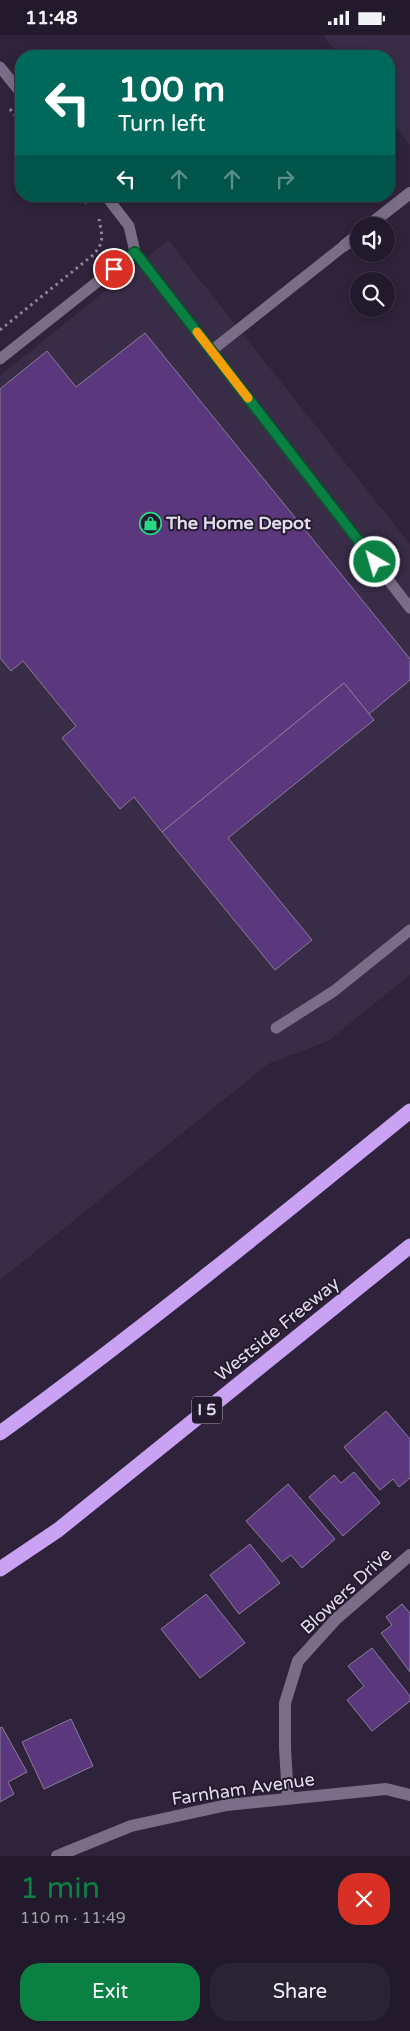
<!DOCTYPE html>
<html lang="en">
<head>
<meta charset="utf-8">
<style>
	:root { --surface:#221a2c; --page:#2a2334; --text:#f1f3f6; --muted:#a2a1a9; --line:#3f3848; --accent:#0b8043 }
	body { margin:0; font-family:"Varela Round",sans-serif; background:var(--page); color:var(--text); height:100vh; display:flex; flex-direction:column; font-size:19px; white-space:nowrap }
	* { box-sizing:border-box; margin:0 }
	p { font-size:16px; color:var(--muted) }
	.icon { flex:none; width:28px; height:28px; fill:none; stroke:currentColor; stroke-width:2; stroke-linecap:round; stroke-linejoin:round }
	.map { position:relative; height:1821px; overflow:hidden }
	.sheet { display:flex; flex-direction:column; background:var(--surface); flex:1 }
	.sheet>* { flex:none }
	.guide { position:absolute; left:15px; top:15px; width:380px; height:152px; border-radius:20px; box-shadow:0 2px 8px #0003,0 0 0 1px var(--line); background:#00695c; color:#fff; overflow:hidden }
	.fabs { position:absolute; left:350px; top:182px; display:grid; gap:10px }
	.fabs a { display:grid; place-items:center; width:45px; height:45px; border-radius:50%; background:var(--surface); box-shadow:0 2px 8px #0003,0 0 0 1px var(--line); font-size:25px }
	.pin { position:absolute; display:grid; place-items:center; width:42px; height:42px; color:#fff; margin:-21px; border:2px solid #fff; border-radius:50%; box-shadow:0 1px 5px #0007 }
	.me { position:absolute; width:55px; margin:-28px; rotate:322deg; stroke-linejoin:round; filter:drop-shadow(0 0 4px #0008) }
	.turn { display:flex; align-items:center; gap:18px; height:105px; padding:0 20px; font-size:22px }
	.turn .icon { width:65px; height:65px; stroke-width:2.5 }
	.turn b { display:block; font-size:35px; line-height:42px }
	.lanes { display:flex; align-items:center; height:48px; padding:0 20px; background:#0003; justify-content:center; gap:25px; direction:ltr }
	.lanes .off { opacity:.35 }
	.round { display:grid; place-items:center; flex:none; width:52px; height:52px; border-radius:20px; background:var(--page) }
	.head { display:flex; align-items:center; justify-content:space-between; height:85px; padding:0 20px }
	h1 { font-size:30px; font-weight:600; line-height:38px; color:var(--accent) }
	.cta { display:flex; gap:10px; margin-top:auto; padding:10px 20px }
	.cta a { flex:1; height:58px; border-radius:20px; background:var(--accent); color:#fff; font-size:20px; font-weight:600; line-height:58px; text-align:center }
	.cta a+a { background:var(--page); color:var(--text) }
	.status { display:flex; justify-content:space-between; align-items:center; height:35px; padding:0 25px; background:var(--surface); direction:ltr }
	.status svg { height:14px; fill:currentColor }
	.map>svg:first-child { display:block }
</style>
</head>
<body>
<div class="status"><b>11:48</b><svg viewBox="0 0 49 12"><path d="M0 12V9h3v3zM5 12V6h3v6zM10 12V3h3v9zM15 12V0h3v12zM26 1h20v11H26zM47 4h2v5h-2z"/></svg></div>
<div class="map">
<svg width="410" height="1821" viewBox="0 0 410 1821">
	<rect width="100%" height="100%" fill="#2e233a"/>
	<g fill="#382c47">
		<polygon points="323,0 410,0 410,110 389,83 389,21 340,21"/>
		<polygon points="168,205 410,509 410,940 328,1006 268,1029 0,1245 0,341"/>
	</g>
	<g fill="#5b377d" stroke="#8a7e99">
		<polygon points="145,298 410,624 410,645 369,679 344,648 162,797 134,762 120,774 62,703 76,691 23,626 11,636 0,623 0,354 47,316 76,352"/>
		<polygon points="344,648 374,685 228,803 312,905 275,935 162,797"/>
		<polygon points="386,1376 410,1404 410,1443 399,1452 393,1444 380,1455 344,1412"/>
		<polygon points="354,1437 380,1468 343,1501 309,1462 334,1440 341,1448"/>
		<polygon points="288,1449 335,1504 302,1533 291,1520 282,1527 246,1486"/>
		<polygon points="250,1509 280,1548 239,1579 210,1540"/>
		<polygon points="206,1559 245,1608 200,1643 161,1594"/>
		<polygon points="402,1569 410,1578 410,1637 381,1598 392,1590 386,1582"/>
		<polygon points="372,1613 410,1661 410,1666 372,1696 347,1665 364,1651 348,1631"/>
		<polygon points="71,1684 93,1731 44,1754 22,1707"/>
		<polygon points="2,1692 27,1737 8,1747 14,1759 0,1767 0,1693"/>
	</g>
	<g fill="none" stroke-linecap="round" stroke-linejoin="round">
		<g stroke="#8e8598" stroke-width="3" stroke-dasharray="2.5 4" stroke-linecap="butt">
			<polyline points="10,74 21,88"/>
			<polyline points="81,161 89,171"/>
			<path d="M0,295L93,220C105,207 102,201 99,184"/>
		</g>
		<g stroke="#796d87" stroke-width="11">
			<polyline points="0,32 21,58"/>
			<polyline points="106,161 129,191 135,217 410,573"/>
			<polyline points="211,316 345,210"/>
			<polyline points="0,324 135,217"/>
			<polyline points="276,993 334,956 410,895"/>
		</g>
		<g stroke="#796d87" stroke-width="12">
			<polyline points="368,191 410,158"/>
			<polyline points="345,210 359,199"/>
			<polyline points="288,1763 285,1713 285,1668 298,1626 336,1584 410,1520"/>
		</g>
		<polyline stroke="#796d87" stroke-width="12" points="57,1821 131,1791 227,1770 386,1754 410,1760"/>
		<g stroke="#c9a2f3" stroke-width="15">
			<path d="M0,1398C140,1296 275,1186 410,1076"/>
			<polyline points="0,1534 58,1495 410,1211"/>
		</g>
	</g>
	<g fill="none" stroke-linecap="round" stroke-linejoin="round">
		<defs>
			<polyline id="route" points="114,234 135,217 375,527"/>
		</defs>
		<use href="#route" stroke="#07532c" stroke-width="12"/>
		<use href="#route" stroke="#0b8043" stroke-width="9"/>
		<polyline stroke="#f59e0b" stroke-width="9" points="197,297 248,363"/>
	</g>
	<defs>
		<symbol id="shop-ring" viewBox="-11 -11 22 22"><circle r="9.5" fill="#241a2f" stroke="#29d885" stroke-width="1.5"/><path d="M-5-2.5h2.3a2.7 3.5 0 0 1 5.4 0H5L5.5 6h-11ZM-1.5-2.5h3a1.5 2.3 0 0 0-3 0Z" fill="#29d885"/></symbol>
	</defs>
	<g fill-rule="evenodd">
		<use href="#shop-ring" x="138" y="476" width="25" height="25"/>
	</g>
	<g text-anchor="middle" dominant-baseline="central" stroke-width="4" stroke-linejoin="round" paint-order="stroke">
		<rect fill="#241a2f" stroke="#a9a2b3" stroke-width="1" x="192" y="1361.5" width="30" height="27" rx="4"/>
		<g font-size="16" font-weight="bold" fill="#e2dceb">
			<text x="207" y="1375">I 5</text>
		</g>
		<g font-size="18" font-weight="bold" fill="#e2dceb" stroke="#241a2f" text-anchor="start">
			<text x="166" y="488">The Home Depot</text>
		</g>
		<g font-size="18" fill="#e2dceb" stroke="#241a2f">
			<text transform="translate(277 1294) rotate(-39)">Westside Freeway</text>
			<text transform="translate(346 1556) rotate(-43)">Blowers Drive</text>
			<text transform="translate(243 1754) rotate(-8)">Farnham Avenue</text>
		</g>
	</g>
</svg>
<div class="fabs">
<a><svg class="icon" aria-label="sound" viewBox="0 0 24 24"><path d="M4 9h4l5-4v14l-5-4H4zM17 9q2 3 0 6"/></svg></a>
<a><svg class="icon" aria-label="search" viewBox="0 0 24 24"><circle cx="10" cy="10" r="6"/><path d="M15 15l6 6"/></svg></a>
</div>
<div class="pin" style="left:114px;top:234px;background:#d93025"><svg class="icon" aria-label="arrive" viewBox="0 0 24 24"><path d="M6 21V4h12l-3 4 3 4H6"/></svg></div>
<svg class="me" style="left:375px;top:527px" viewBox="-20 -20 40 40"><circle r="17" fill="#0b8043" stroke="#fff" stroke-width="3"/><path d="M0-11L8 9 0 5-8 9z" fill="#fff"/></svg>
<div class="guide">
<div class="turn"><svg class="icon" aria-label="left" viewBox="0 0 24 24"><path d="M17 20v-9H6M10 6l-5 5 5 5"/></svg><div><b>100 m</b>Turn left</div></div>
<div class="lanes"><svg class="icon" aria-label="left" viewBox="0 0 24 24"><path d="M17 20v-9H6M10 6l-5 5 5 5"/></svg><svg class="icon off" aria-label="ahead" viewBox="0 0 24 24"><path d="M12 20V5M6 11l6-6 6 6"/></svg><svg class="icon off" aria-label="ahead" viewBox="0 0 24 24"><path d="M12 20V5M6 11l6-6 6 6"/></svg><svg class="icon off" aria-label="right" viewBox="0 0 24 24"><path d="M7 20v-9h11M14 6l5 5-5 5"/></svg></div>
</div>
</div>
<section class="sheet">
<div class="head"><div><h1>1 min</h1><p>110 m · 11:49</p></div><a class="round" style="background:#d93025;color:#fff"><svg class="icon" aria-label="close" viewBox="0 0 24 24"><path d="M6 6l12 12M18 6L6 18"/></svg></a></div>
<div class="cta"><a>Exit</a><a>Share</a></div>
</section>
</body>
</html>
